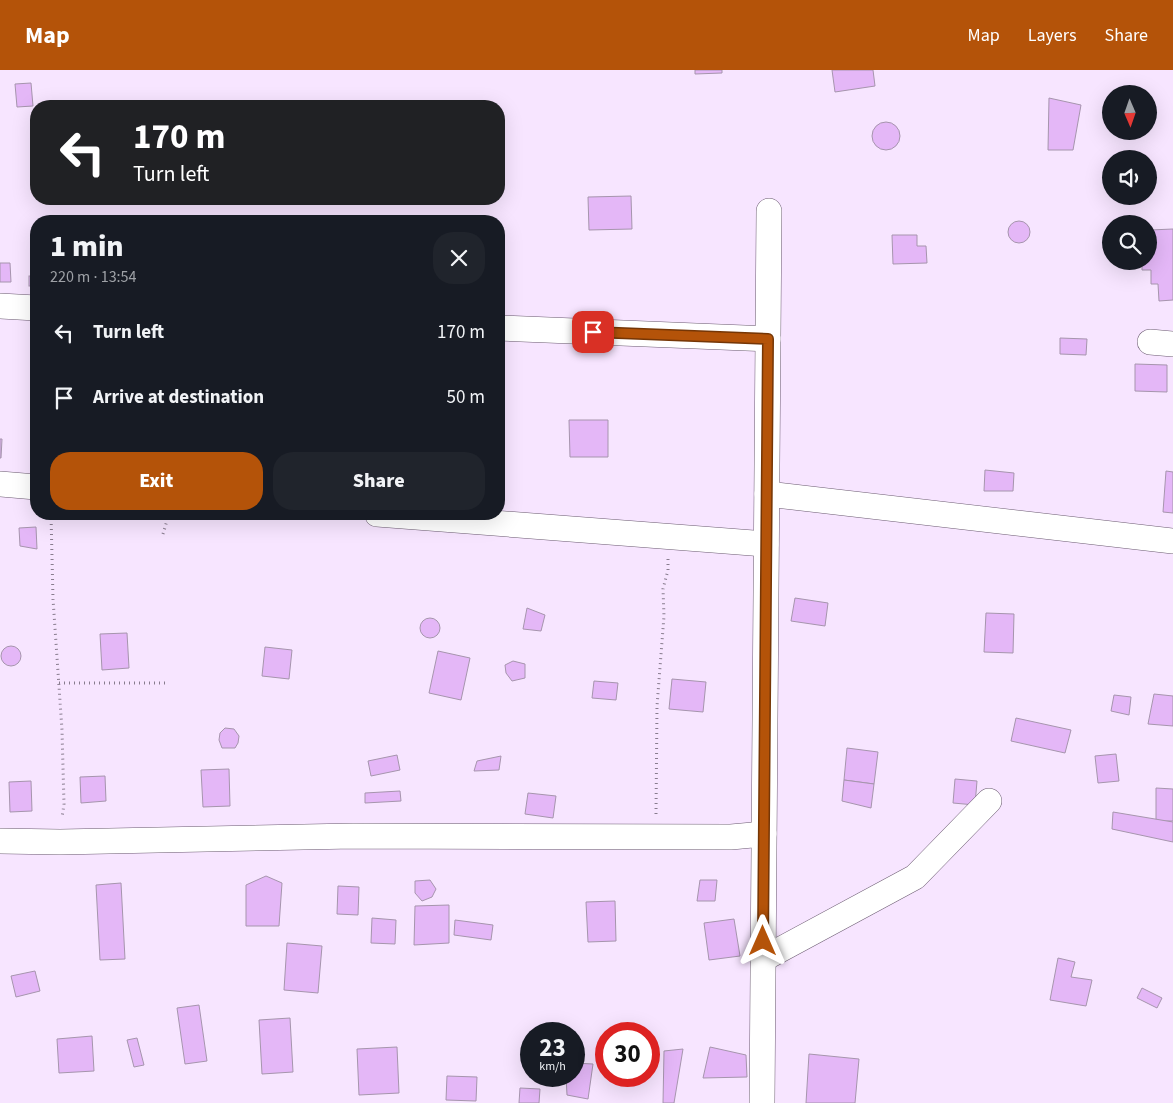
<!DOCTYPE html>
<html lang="en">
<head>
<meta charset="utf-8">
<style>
	:root { --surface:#171b24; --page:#20242c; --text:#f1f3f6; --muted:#9ea1a6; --accent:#b45309 }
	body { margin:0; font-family:"Source Sans 3",sans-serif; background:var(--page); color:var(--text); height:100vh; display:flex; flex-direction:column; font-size:19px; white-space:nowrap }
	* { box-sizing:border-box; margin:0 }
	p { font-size:16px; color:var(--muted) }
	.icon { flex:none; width:28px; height:28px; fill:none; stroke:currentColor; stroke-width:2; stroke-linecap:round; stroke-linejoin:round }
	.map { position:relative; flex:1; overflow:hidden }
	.sheet { position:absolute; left:30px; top:145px; width:475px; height:305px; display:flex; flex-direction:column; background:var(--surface); border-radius:20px; box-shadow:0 5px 20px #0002 }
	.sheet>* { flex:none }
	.top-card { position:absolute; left:30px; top:30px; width:475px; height:105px; border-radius:20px; box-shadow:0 5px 20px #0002; background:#202124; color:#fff; overflow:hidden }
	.needle { width:32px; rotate:178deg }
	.buttons { position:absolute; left:1102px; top:15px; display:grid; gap:10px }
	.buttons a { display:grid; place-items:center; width:55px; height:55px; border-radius:50%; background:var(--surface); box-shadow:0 5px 20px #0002; font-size:25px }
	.speed { position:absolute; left:520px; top:952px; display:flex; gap:10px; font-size:25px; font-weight:700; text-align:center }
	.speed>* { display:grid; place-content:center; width:65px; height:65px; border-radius:50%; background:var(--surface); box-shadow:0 5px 20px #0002; line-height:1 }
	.speed small { font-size:12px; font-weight:400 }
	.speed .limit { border:8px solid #d22; background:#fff; color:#111 }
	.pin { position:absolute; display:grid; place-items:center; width:42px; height:42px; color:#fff; margin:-21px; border-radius:10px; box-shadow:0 2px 8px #0006 }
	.me { position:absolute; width:55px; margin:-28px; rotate:0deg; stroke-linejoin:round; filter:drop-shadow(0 0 4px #0008) }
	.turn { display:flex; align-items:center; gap:18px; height:105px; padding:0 20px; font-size:22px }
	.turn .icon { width:65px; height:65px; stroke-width:2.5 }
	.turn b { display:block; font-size:35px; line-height:42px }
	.round { display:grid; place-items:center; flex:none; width:52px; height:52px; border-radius:20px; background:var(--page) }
	.summary { display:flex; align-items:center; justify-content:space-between; height:85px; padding:0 20px }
	h1 { font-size:30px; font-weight:800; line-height:38px }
	.action { display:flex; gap:10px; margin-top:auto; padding:10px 20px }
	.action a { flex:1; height:58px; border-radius:20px; background:var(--accent); color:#fff; font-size:20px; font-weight:800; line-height:58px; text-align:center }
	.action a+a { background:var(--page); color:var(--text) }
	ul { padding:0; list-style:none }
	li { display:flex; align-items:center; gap:15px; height:65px; padding:0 20px }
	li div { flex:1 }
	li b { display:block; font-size:19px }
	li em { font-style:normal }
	header { display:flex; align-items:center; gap:30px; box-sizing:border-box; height:70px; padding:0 25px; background:var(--accent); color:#fff }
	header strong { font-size:24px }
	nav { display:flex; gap:28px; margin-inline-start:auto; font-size:18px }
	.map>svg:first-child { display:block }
</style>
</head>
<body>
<header>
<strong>Map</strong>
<nav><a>Map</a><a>Layers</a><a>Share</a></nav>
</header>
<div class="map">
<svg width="1173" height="1033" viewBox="0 0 1173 1033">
	<rect width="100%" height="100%" fill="#f7e5ff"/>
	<g fill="#e4b7f7" stroke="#a695ad">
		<polygon points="695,0 722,0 722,3 695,4"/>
		<polygon points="832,0 873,0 875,16 835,22"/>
		<polygon points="31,13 33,36 17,37 15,14"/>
		<polygon points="1049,28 1081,35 1073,80 1048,80"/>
		<polygon points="335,34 382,35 381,36 335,36"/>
		<circle cx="886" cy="66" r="14"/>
		<polygon points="631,126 632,159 589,160 588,127"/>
		<circle cx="1019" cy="162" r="11"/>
		<polygon points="1173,159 1173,230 1159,231 1158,214 1151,214 1151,200 1142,200 1142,191 1149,191 1149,184 1151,184 1150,160"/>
		<polygon points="892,165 917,165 917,176 926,176 927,193 893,194"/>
		<polygon points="0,193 10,193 11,212 0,212"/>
		<rect x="29" y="206" width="7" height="10"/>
		<polygon points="1060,268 1087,269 1086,285 1060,284"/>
		<polygon points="1135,294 1167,295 1167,322 1135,321"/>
		<polygon points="569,350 608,350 608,387 570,387"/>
		<polygon points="0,369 2,369 1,388 0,388"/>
		<polygon points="985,400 1014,403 1013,421 984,421"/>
		<polygon points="1166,401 1173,402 1173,443 1163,442"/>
		<polygon points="36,457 37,479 20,476 19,458"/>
		<polygon points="795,528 828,533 825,556 791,551"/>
		<polygon points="527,538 545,545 541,561 523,559"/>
		<polygon points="986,543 1014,544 1013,583 984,582"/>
		<circle cx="430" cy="558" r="10"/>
		<polygon points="127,563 129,598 102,600 100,564"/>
		<circle cx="11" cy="586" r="10"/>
		<polygon points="265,577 292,580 289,609 262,606"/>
		<polygon points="438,581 470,588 461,630 429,623"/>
		<polygon points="513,591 525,594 525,608 512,611 506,603 505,595"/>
		<polygon points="672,609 706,612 703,642 669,639"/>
		<polygon points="594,611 618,613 616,630 592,628"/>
		<polygon points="1154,624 1173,626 1173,656 1148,654"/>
		<polygon points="1114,625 1131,627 1129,645 1111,641"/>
		<polygon points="1016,648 1071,660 1065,683 1011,671"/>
		<polygon points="225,658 234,659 239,666 238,673 235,678 222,678 219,670 220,663"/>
		<polygon points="847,678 878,682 874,714 844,710"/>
		<polygon points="1116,684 1119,711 1098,713 1095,686"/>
		<polygon points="397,685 400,700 371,706 368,691"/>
		<polygon points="501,686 499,700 474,701 477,691"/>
		<polygon points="229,699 230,736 203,737 201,700"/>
		<polygon points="105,706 106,731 81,733 80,707"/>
		<polygon points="955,709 977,711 975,735 953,733"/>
		<polygon points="844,710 874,714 871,738 842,731"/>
		<polygon points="31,711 32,741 10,742 9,712"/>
		<polygon points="1156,718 1173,719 1173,751 1156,751"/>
		<polygon points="400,721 401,731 365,733 365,723"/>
		<polygon points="528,723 556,726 553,748 525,744"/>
		<polygon points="1113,742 1173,752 1173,772 1112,759"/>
		<polygon points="266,806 282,813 279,856 246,856 246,815"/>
		<polygon points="430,810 436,819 432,827 422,831 415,823 415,811"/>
		<polygon points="700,810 717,810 715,831 697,831"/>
		<polygon points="121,813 125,889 100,890 96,815"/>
		<polygon points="338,816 359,817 358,845 337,844"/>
		<polygon points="615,831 616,871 588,872 586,832"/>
		<polygon points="449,835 449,873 414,875 415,836"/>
		<polygon points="372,848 396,850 395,874 371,873"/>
		<polygon points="734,849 740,886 709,890 704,853"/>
		<polygon points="455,850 493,855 491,870 454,865"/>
		<polygon points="287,873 322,876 318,923 284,920"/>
		<polygon points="1058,888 1075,892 1071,907 1092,910 1086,936 1050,930"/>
		<polygon points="35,901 40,921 16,927 11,906"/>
		<polygon points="1142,918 1162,928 1157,938 1137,928"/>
		<polygon points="199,935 207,991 185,994 177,938"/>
		<polygon points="290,948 293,1002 262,1004 259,950"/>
		<polygon points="92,966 94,1001 59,1003 57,969"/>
		<polygon points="137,968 144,995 134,997 127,970"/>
		<polygon points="397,977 399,1023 359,1025 357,979"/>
		<polygon points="710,977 746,985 747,1007 703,1008"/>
		<polygon points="683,979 674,1033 663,1033 664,981"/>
		<polygon points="809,984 859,989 855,1033 806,1033"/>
		<polygon points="574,993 593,994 588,1029 567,1025 566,1006 574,1006"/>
		<polygon points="447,1006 477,1007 476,1031 446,1030"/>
		<polygon points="520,1018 540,1019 539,1033 519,1033"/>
	</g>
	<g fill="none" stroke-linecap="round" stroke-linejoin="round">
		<defs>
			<g id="minor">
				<polyline points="0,236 36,238"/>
				<polyline points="499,258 768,269"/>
				<polyline points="1150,272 1173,274"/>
				<polyline points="0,414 36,417"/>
				<polyline points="767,424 1173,471"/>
				<polyline points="377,444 766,474"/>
				<polyline points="0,771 60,772 353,766 731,767 764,764"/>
				<polyline points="763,889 915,807 989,731"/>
				<polyline points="762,1033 769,141"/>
			</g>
		</defs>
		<use href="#minor" stroke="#6b5b71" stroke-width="26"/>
		<g stroke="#887c8e" stroke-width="3" stroke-dasharray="1 4" stroke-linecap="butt">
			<polyline points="51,444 53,529 62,660 64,734 62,748"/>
			<polyline points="163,464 169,444"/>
			<polyline points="59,613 167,613"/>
			<polyline points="656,744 657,636 664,546 663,519 668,500 668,489"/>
		</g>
		<use href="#minor" stroke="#fff" stroke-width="25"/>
	</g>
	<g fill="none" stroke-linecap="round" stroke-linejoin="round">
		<defs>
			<polyline id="route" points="593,262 768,269 763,871"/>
		</defs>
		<use href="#route" stroke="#753606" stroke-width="12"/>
		<use href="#route" stroke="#b45309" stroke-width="9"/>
	</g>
</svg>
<div class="buttons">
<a><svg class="needle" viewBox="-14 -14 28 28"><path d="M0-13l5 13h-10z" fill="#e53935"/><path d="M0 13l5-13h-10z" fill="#9ea1a6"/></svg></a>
<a><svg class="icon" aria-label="sound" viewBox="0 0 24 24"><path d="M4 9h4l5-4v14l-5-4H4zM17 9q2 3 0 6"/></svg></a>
<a><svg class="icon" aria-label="search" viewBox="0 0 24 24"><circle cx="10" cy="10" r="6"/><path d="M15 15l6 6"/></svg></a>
</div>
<div class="speed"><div>23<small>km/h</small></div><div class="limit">30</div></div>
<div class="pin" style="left:593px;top:262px;background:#d93025"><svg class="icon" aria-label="arrive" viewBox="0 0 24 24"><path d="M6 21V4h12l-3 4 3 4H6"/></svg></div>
<svg class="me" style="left:763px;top:871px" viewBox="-20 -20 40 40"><path d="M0-17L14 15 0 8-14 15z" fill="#b45309" stroke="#fff" stroke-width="4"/></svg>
<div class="top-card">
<div class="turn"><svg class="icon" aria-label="left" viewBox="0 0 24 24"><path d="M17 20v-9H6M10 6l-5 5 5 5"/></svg><div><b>170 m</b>Turn left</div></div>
</div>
<section class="sheet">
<div class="summary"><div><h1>1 min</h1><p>220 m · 13:54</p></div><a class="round"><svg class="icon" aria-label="close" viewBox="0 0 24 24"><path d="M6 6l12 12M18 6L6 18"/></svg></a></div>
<ul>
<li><svg class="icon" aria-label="left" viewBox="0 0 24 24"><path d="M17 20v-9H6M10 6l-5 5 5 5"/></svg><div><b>Turn left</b></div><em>170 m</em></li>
<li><svg class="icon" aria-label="arrive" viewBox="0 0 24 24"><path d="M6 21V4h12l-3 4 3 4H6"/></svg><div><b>Arrive at destination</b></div><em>50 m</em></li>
</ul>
<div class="action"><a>Exit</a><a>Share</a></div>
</section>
</div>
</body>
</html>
